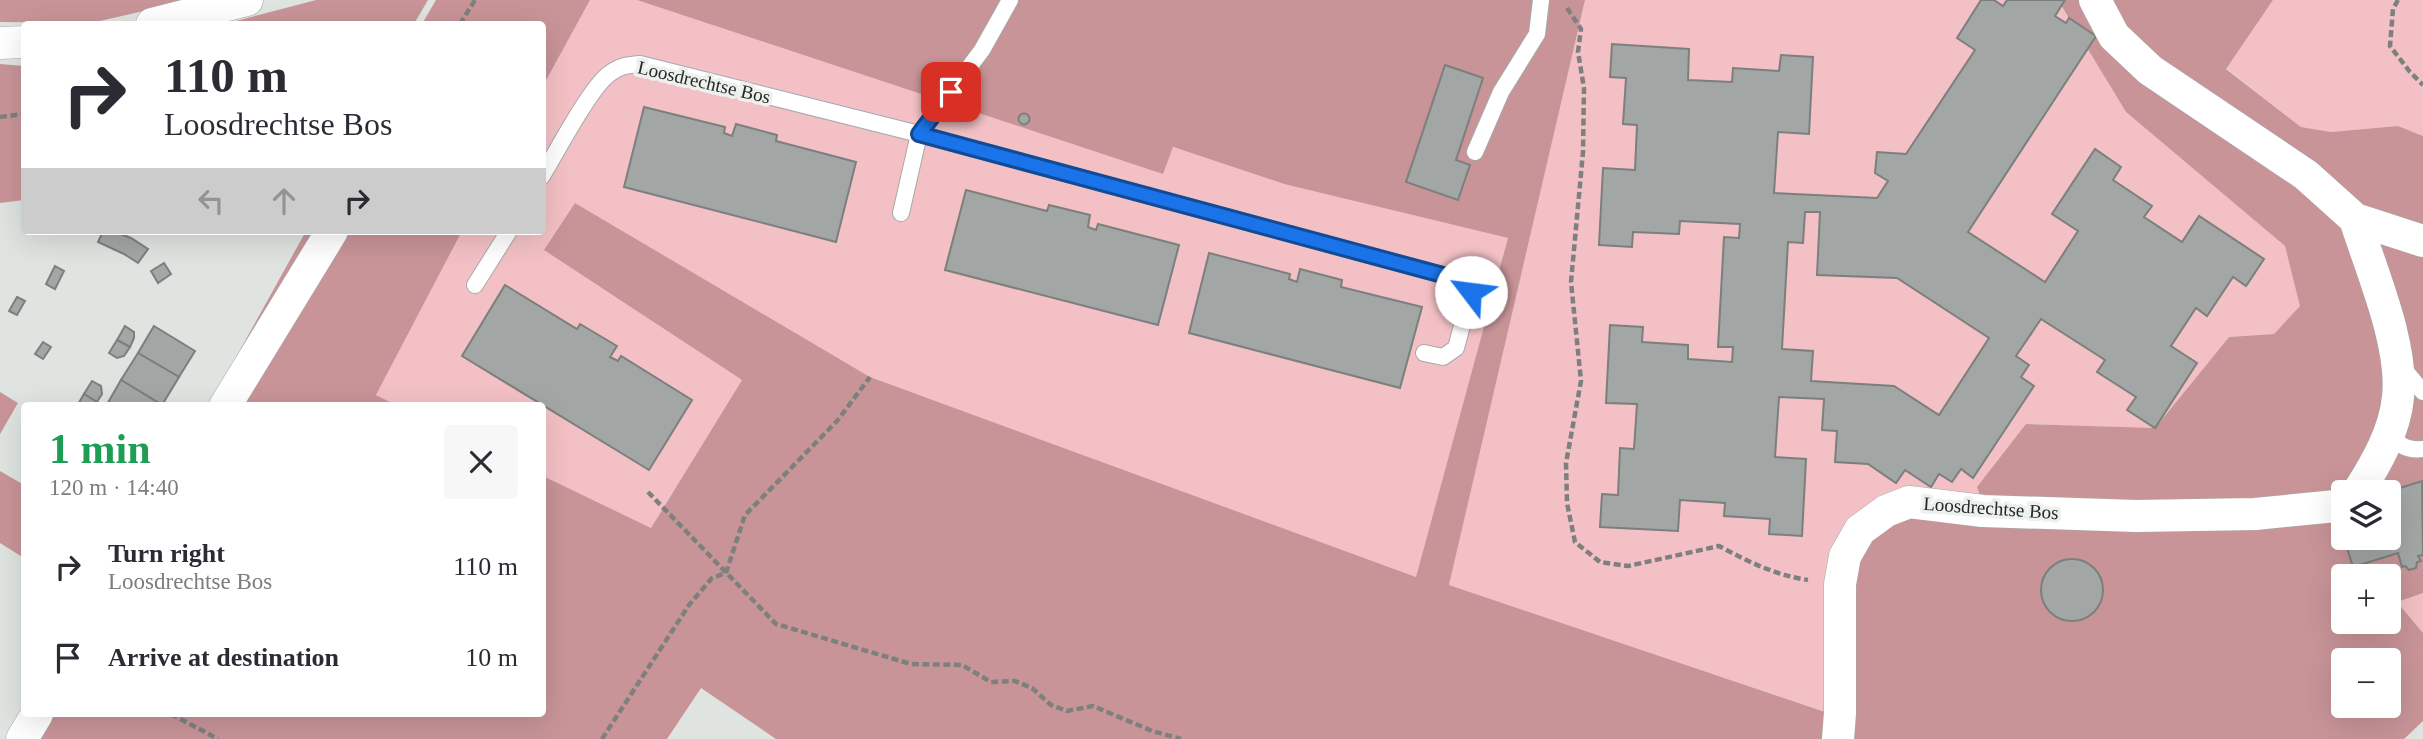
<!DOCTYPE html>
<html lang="en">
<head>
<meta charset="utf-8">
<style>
	:root { --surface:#fff; --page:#f7f7f7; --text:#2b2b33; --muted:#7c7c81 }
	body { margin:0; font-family:"Times New Roman",serif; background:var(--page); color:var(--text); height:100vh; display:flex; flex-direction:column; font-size:26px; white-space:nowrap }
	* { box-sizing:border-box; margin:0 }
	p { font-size:23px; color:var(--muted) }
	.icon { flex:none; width:38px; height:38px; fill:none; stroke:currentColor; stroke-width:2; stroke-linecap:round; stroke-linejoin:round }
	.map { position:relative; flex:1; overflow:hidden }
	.sheet { position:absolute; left:21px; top:402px; width:525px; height:315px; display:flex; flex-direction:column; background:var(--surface); border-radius:7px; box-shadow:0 7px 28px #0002 }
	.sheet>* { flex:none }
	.hud { position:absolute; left:21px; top:21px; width:525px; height:214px; border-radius:7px; box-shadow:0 7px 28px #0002; background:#fff; color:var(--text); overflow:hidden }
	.fabs { position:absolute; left:2331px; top:480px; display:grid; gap:14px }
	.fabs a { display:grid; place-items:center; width:70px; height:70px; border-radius:7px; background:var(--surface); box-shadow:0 7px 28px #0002; font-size:35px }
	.pin { position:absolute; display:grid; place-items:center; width:60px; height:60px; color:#fff; margin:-30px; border-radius:14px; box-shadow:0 4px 10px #0006 }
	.me { position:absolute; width:77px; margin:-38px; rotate:300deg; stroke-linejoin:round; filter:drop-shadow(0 0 5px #0008) }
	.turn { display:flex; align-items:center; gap:24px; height:147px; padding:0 28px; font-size:32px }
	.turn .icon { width:91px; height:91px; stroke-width:2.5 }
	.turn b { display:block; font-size:49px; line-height:60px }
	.lanes { display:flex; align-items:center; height:66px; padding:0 28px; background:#0003; justify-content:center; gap:35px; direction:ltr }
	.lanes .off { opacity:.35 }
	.round { display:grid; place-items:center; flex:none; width:74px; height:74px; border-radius:7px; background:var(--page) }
	.summary { display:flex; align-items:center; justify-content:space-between; height:119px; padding:0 28px }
	h1 { font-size:42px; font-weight:800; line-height:52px; color:#1e9e55 }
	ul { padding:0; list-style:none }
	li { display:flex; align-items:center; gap:21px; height:91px; padding:0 28px }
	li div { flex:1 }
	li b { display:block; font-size:26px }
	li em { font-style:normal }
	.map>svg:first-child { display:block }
</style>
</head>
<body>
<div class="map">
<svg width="2423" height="739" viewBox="0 0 2423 739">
	<rect width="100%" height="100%" fill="#dfe4e1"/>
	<g fill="#f3c1c5">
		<polygon points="590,0 637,0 1163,173 1172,147 1284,184 1508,238 1416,577 870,377 575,203 545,250 742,380 651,528 543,476 542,406 398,406 376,395 462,231 542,231 543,86"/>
		<polygon points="1585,0 2058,0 2126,112 2285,246 2301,306 2274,334 2229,337 2155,428 2026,424 1984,507 1835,715 1449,585"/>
		<polygon points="2273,0 2423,0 2423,136 2398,126 2331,132 2301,127 2226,68"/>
		<polygon points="2423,593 2423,633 2396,601"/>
	</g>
	<g fill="#c89498" fill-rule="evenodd">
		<polygon points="0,0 192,0 91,23 0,22"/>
		<polygon points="316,0 428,0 414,24 225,24"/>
		<polygon points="436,0 590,0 543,86 542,24 422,24"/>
		<path d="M637,0H1585L1449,585L1834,715L1850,534L1899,505L1984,507L1977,487L2026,424L2155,428L2229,337L2274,334L2300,306L2285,246L2126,112L2058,0H2273L2226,69L2301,127L2331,132L2398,126L2423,136V593L2397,602L2423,633V721L2404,739H776L701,688L667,739H22L36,714H542L543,476L651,528L742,380L544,250L575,203L870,377L1416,577L1508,238L1284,184L1173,147L1163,174ZM2343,492H2389V537H2343ZM2343,576H2389V621H2343ZM2343,660H2389V705H2343Z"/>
		<polygon points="0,64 24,66 24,200 0,203"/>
		<polygon points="306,231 462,231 376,395 398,406 209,406"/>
		<polygon points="0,392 18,403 0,434"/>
		<polygon points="0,471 24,485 24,558 0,543"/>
	</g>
	<g fill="#a2a6a4" stroke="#7b7f7d" stroke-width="2" fill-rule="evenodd">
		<path d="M1981,0H1994L2003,6L2007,0H2065L2055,16L2066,23L2069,18L2096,36L1968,232L2045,282L2078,231L2052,214L2095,149L2121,167L2113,180L2152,206L2144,217L2182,242L2199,216L2264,259L2246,286L2233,277L2207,316L2196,308L2171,346L2197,363L2155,428L2127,410L2136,397L2097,372L2105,360L2041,319L2016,356L2029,365L2021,377L2034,386L1973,478L1961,469L1952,482L1939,474L1931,487L1905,470L1896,483L1868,464L1835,462L1837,431L1822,430L1824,399L1779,397L1775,457L1806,459L1802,536L1769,534L1770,519L1724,516L1725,503L1680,500L1678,531L1600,527L1602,494L1618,495L1620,448L1634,449L1637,404L1606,403L1610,325L1643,327L1642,342L1688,345V359L1732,362L1733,347H1718L1724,237L1739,238L1740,224L1680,221L1679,234L1633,232L1632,247L1599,245L1603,168L1635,170L1637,125L1623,124L1626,78L1610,77L1612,44L1689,49L1688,80L1732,82L1733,68L1779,71L1781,55L1813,57L1809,134L1778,132L1774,193L1877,198L1888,181L1875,173L1877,152L1906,154L1975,50L1957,38ZM1805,212H1820L1817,275L1897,278L1989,338L1939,415L1894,386L1811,381L1813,351L1782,349L1788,242L1803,243Z"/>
		<polygon points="1445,65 1483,78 1456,160 1470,165 1458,200 1406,182"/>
		<polygon points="644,107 725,127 724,133 732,136 736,124 777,135 776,141 856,162 836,242 624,187"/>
		<circle cx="1024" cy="119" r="5.5"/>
		<polygon points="966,190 1047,211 1049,205 1090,215 1088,227 1096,230 1098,224 1179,245 1158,325 945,270"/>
		<polygon points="103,231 113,231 131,238 148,249 138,263 124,254 98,242"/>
		<polygon points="1209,253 1290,274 1289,279 1297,282 1300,269 1342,280 1341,287 1422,307 1400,388 1189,333"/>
		<polygon points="164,263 171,274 158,283 151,271"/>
		<polygon points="55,266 64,271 55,289 46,284"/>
		<polygon points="505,285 577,329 580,324 617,346 610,357 618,361 621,356 692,400 649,470 462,356"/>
		<polygon points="17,297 25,301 17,315 9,311"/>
		<polygon points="125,326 134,332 134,338 130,347 117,340"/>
		<polygon points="154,326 195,351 179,377 138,353"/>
		<polygon points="117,340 130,347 124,356 117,358 109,353"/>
		<polygon points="43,342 51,347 43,359 35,354"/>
		<polygon points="138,353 179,377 162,405 121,380"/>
		<polygon points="121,380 162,405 161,406 106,406"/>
		<polygon points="92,381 101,386 102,394 97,402 84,394"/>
		<polygon points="84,394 97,402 95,406 77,406"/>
		<polygon points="2422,481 2423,555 2418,556 2421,561 2417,562 2416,568 2409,570 2405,566 2402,567 2398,553 2353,567 2347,548 2389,537 2389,492 2387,492"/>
		<circle cx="2072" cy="590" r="31"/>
	</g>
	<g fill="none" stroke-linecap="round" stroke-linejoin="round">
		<defs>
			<g id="lane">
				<polyline points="1475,152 1501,92 1537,34 1541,0"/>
				<path d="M542,176C556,153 590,88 609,74C619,66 627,65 640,64L919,134L1465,281L1471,292L1456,348L1443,357L1424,353"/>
				<polyline points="901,213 919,134 982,50 1010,0"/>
				<polyline points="475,285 509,231"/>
				<polyline points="2402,367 2423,392"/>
				<path d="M2390,429C2395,445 2407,451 2423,449"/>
			</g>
			<g id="street">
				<polyline points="2095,0 2114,36 2150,70 2306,175 2355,219 2423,241"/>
				<polyline points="152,24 247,0"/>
				<polyline points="0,43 24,42"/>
				<path d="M2355,219C2371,270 2404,345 2398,397C2395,431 2376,464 2358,492"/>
				<polyline points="225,406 332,231"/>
				<polyline points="22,739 37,714"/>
				<polyline points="1838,739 1840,713 1840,584 1845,556 1860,530 1886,511 1909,502 1983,511 2136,516 2255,514 2336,506 2343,502"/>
			</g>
		</defs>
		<use href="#lane" stroke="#a6aaa8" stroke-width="18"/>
		<use href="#street" stroke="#a6aaa8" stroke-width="33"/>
		<g stroke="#7d807e" stroke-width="4.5" stroke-dasharray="7 3.5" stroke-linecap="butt">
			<polyline points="2398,0 2393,9 2390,46 2410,72 2423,85"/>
			<path d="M1567,8L1581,29L1578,52L1584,88L1583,152L1571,282L1581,381L1566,463L1567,503L1575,542L1600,562L1628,566L1719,546C1749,562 1775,575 1808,580"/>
			<polyline points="460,24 475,0"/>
			<polyline points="0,117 24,114"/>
			<polyline points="648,492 776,624 911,664 962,665 991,682 1015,681 1032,688 1051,705 1067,711 1093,706 1152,731 1181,739"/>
			<polyline points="726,573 745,515 837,421 870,377"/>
			<polyline points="171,714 218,739"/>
			<polyline points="602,739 689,605 712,578 726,573"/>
		</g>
		<use href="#lane" stroke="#fff" stroke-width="16"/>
		<use href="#street" stroke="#fff" stroke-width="32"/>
	</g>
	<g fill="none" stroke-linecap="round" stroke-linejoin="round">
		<defs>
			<polyline id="route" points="951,92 919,134 1465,281 1471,292"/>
		</defs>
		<use href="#route" stroke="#114b97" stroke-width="18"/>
		<use href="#route" stroke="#1a73e8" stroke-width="12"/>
	</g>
	<g text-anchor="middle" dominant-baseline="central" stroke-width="7" stroke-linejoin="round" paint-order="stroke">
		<g font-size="19" fill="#252726" stroke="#ecf1ee">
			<text transform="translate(704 82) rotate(13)">Loosdrechtse Bos</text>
			<text transform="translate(1991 508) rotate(4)">Loosdrechtse Bos</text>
		</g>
	</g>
</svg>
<div class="fabs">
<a><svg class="icon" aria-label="layers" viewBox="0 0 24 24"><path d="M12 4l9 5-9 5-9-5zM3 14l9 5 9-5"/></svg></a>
<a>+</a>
<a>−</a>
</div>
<div class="pin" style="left:951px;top:92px;background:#d93025"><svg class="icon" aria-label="arrive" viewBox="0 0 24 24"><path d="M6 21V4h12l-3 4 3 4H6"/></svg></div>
<svg class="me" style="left:1471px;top:292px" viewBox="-20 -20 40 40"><circle r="19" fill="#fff"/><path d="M0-13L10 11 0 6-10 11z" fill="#1a73e8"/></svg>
<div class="hud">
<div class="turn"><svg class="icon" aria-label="right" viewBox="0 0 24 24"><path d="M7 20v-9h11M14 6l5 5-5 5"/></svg><div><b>110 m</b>Loosdrechtse Bos</div></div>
<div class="lanes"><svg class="icon off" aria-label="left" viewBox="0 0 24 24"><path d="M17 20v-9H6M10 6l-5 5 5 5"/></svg><svg class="icon off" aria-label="ahead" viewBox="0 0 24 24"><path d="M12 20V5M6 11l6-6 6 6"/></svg><svg class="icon" aria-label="right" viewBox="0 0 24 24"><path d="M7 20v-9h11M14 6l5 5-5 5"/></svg></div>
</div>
<section class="sheet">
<div class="summary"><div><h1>1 min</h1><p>120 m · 14:40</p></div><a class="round"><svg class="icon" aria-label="close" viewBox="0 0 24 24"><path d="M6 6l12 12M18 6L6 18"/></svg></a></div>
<ul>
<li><svg class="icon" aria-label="right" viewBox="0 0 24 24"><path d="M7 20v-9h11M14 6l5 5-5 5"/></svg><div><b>Turn right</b><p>Loosdrechtse Bos</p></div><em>110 m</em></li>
<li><svg class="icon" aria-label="arrive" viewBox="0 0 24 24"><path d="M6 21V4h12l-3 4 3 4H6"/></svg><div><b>Arrive at destination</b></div><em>10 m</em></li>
</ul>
</section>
</div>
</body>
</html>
